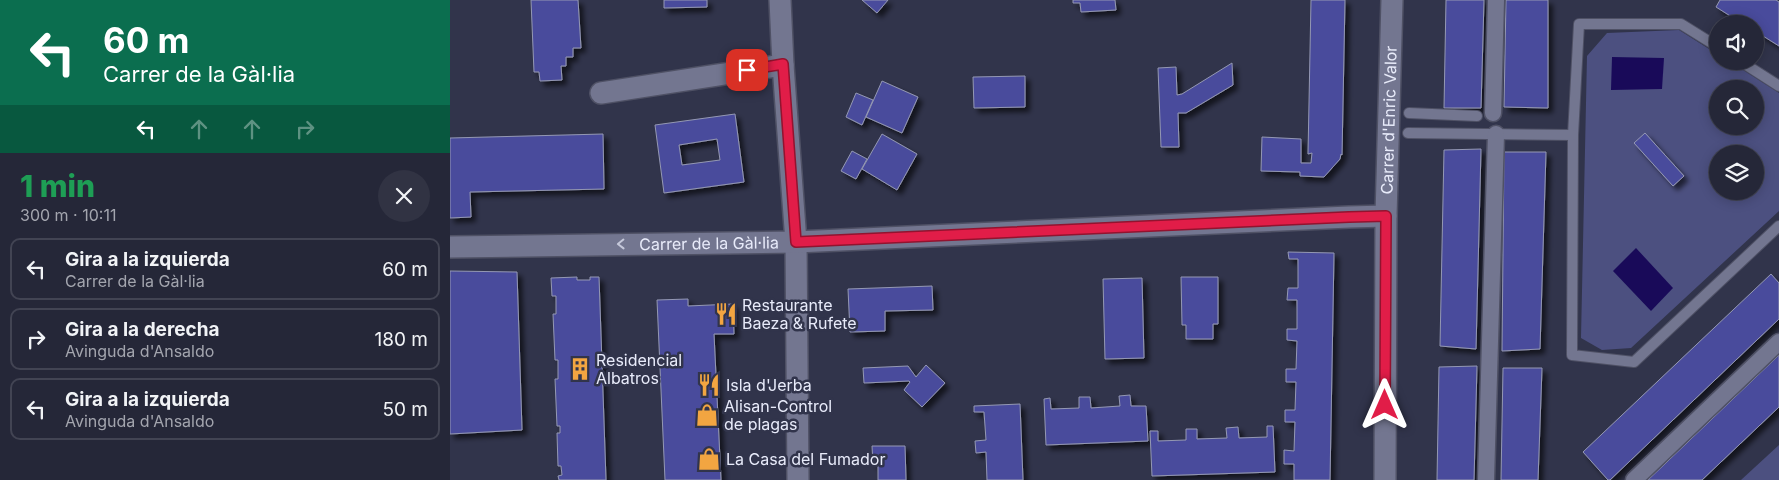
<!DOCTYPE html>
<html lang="es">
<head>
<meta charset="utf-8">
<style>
	:root { --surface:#252738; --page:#313343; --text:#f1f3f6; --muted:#a3a5ae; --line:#424453 }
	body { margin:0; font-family:Inter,sans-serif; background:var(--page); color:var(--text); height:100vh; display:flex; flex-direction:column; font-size:19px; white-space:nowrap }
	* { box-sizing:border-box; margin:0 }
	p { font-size:16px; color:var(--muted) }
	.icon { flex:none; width:28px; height:28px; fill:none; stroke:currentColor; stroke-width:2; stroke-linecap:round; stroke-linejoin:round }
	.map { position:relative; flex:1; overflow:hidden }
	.drawer { display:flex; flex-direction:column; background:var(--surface); width:450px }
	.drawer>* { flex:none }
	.hud { background:#0b6e4f; color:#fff; overflow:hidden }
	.fabs { position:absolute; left:1259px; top:15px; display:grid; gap:10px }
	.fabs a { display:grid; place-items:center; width:55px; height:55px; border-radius:50%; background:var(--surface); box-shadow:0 2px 12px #0003,0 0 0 1px var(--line); font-size:25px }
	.pin { position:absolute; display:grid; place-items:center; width:42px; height:42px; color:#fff; margin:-21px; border-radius:10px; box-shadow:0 2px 8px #0006 }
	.me { position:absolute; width:55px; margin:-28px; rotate:0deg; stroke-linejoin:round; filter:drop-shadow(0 0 4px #0008) }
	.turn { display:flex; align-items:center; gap:18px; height:105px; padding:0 20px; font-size:22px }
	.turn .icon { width:65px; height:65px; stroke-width:2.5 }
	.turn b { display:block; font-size:35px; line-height:42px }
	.lanes { display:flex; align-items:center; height:48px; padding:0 20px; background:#0003; justify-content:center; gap:25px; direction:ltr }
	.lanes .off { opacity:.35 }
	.round { display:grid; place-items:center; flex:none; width:52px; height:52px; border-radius:26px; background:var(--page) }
	.summary { display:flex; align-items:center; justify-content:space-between; height:85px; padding:0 20px }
	h1 { font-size:30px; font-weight:800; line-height:38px; color:#1e9e55 }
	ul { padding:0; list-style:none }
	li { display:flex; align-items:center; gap:15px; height:62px; margin:0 10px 8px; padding:0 10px; border:2px solid var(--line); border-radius:10px }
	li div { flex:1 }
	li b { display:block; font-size:19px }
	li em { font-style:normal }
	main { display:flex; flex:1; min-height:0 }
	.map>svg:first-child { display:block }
</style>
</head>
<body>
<main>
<section class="drawer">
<div class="hud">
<div class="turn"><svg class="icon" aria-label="left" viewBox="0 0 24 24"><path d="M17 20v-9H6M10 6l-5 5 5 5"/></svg><div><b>60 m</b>Carrer de la Gàl·lia</div></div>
<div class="lanes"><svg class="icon" aria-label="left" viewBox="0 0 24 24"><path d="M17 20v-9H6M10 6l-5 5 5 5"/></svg><svg class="icon off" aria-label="ahead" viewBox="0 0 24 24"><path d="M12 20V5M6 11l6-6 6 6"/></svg><svg class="icon off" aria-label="ahead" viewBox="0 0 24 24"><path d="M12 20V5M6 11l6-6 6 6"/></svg><svg class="icon off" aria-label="right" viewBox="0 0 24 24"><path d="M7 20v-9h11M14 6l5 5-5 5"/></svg></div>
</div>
<div class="summary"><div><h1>1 min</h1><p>300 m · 10:11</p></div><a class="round"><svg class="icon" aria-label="close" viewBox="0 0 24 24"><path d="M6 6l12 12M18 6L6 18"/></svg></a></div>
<ul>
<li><svg class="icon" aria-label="left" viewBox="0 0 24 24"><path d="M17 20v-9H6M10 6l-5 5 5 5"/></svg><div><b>Gira a la izquierda</b><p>Carrer de la Gàl·lia</p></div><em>60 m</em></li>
<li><svg class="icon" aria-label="right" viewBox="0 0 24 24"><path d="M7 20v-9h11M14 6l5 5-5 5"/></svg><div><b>Gira a la derecha</b><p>Avinguda d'Ansaldo</p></div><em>180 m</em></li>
<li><svg class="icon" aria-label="left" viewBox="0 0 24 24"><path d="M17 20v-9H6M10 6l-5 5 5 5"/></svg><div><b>Gira a la izquierda</b><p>Avinguda d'Ansaldo</p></div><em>50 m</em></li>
</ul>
</section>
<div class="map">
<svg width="1329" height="480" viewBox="0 0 1329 480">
	<defs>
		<filter id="shadow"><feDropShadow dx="4.5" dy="4.5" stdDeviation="2.5" flood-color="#0009"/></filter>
	</defs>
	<rect width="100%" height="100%" fill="#31344b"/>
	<g fill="#4c5080" fill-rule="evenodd">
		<path d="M1229,30L1267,54L1268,61H1279L1329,93V211L1181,348L1152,350L1131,338L1137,56L1157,33ZM1268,89H1305V126H1268ZM1268,154H1305V191H1268Z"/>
		<polygon points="1329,445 1329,480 1291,480"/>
	</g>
	<g fill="#190a59">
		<polygon points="1162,57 1214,58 1212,89 1161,90"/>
		<polygon points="1186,248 1223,288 1201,311 1163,271"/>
	</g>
	<g fill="#4a4c9c" stroke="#9498b3" fill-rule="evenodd" filter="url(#shadow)">
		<polygon points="81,0 128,0 131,48 123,48 123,57 116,57 116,66 111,66 112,80 90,81 89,72 84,72"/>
		<polygon points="214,0 257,0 257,7 214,8"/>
		<polygon points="412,0 438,0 427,13"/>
		<polygon points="623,0 665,0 666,10 631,12 630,3 623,3"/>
		<polygon points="861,0 895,0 892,155 891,154 890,159 874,177 850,176 850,172 811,171 812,137 851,139 851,163 861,163 862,153 858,154"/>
		<polygon points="996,0 1034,0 1031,108 994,108"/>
		<polygon points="1056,0 1098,0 1098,108 1054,107"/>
		<polygon points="1270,0 1326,0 1329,2 1329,46 1305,31 1305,24 1293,24 1266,7"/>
		<polygon points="782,63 783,85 736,113 728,113 729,147 711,147 708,68 726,67 727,95 732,94"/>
		<polygon points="575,76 575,107 524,108 523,77"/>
		<polygon points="432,81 468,97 452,133 416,117"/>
		<polygon points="406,93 423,100 412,125 396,117"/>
		<path d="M285,114L294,182L214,193L205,125ZM267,139L270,160L232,165L229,145Z"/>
		<polygon points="1195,133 1234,176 1223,186 1184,143"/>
		<polygon points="153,134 154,189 20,192 21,217 0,218 0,138"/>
		<polygon points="432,134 467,154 447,190 412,169"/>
		<polygon points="1031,149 1026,349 990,346 994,150"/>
		<polygon points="402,151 417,159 406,179 391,171"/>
		<polygon points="1054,152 1096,152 1090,349 1052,351"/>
		<polygon points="838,252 884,253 880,480 844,480 844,464 834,464 834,450 844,451 845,422 835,422 835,410 845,410 846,382 836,382 836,369 846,369 847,341 837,340 837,329 847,329 847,300 837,300 838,288 848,288 848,259 839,259"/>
		<polygon points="0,271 67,272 72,430 0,434"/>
		<polygon points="1321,274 1329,283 1329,319 1160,480 1158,480 1133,452"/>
		<polygon points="127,277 127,280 140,280 140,277 149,277 156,480 109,480 108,476 112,475 111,466 108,466 107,433 110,433 110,426 107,426 105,379 108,379 108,360 105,360 103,314 106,314 106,296 102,296 101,278"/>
		<polygon points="731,277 768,277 768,324 763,324 763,339 736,339 736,325 732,325"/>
		<polygon points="692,278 694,358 655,359 653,279"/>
		<polygon points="482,286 483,310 435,311 435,331 400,332 398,289"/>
		<polygon points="238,299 238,306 283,304 284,334 264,334 271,480 215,480 207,300"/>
		<polygon points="1329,355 1329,407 1252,480 1198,480"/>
		<polygon points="476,365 495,383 472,407 454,390 460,382 459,381 414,383 413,368 458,366 466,377"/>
		<polygon points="1027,366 1024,480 987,480 989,367"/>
		<polygon points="1053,368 1092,368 1088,480 1051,480"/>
		<polygon points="680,395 681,406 696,406 698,441 596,445 594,399 600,398 601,409 629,408 629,397 640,397 641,408 670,406 669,396"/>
		<polygon points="570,404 573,480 537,480 536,452 526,453 525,441 536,440 534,412 524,412 524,406"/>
		<polygon points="817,426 823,426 825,472 702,476 700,431 708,431 708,441 736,440 736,429 747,429 747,439 777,438 776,428 788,427 789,438 817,437"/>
		<polygon points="422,446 455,446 456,480 428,480 428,464 423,464"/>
	</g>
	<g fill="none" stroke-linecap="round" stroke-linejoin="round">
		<defs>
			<g id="service">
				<polyline points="1268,47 1231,24 1129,24 1123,135 1122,355 1184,362 1329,226"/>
				<polyline points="1290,61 1329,86"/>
				<polyline points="959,113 1027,116"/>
				<polyline points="958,133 1123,135"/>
			</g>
			<g id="pedestrian">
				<polyline points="1043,113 1046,0"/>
				<polyline points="1036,480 1046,134"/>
				<polyline points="1184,480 1329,342"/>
			</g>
			<g id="minor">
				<polyline points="330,0 333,65 346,242 348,480"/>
				<polyline points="151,93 333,65"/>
				<path id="s1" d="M0,247L346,242L899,217L936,216"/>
				<path id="s2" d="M935,480L936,216L942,0"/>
			</g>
		</defs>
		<use href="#service" stroke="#4f5165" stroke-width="12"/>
		<use href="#pedestrian" stroke="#4f5165" stroke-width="19"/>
		<use href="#minor" stroke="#4f5165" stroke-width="24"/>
		<use href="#service" stroke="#737690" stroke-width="10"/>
		<use href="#pedestrian" stroke="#737690" stroke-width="16"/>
		<use href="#minor" stroke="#737690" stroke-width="21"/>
	</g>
	<defs><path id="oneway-chevron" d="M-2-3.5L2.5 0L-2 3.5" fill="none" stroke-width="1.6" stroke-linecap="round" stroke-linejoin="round" transform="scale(1.25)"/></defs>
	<use stroke="#c5c8da" href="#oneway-chevron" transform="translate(171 244) rotate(179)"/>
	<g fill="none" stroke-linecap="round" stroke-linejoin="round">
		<defs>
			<polyline id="route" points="297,70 333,64 346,242 899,217 936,216 935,405"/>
		</defs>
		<use href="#route" stroke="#92132f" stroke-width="12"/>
		<use href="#route" stroke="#e11d48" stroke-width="9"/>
	</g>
	<defs>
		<symbol id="restaurant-bare" viewBox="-9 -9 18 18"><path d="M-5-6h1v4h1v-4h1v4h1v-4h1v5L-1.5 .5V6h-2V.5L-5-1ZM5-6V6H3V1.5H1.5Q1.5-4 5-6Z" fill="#f2a541" stroke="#31344b" stroke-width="2.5" paint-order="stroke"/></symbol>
		<symbol id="building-bare" viewBox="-9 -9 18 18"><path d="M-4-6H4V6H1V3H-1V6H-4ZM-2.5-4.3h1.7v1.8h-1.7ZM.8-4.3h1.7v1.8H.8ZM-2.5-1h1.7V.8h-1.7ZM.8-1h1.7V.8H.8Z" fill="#f2a541" stroke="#31344b" stroke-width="2.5" paint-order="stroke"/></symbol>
		<symbol id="shop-bare" viewBox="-9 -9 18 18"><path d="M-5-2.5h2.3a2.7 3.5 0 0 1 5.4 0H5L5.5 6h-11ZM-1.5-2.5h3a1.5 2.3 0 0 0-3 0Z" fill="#f2a541" stroke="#31344b" stroke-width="2.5" paint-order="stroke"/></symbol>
	</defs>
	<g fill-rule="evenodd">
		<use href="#restaurant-bare" x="260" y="298" width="32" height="32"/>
		<use href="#building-bare" x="114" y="353" width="32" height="32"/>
		<use href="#restaurant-bare" x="243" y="369" width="32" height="32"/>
		<use href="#shop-bare" x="241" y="399" width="32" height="32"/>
		<use href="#shop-bare" x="243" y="443" width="32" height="32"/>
	</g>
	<g text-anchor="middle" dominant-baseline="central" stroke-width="5" stroke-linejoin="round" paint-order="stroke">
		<g font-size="16" fill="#e8ebfa" stroke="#31344b">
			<text stroke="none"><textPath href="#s2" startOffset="360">Carrer d'Enric Valor</textPath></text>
			<text stroke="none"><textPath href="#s1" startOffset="259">Carrer de la Gàl·lia</textPath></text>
		</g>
		<g font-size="16" fill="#e8ebfa" stroke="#31344b" text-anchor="start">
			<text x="292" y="305">Restaurante<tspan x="292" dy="18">Baeza &amp; Rufete</tspan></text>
			<text x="146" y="360">Residencial<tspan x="146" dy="18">Albatros</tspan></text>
			<text x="276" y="385">Isla d'Jerba</text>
			<text x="274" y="406">Alisan-Control<tspan x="274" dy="18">de plagas</tspan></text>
			<text x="276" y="459">La Casa del Fumador</text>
		</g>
	</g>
</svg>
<div class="fabs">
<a><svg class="icon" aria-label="sound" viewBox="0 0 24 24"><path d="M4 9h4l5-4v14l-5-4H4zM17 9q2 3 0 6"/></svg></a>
<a><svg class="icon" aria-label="search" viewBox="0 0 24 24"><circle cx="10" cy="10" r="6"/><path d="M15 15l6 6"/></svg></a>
<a><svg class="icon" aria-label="layers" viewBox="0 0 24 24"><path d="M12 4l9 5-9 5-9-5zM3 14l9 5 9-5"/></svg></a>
</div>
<div class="pin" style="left:297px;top:70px;background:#d93025"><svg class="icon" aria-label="arrive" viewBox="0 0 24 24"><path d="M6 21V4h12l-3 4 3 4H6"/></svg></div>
<svg class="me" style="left:935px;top:405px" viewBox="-20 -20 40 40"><path d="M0-17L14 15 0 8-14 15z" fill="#e11d48" stroke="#fff" stroke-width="4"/></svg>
</div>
</main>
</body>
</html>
